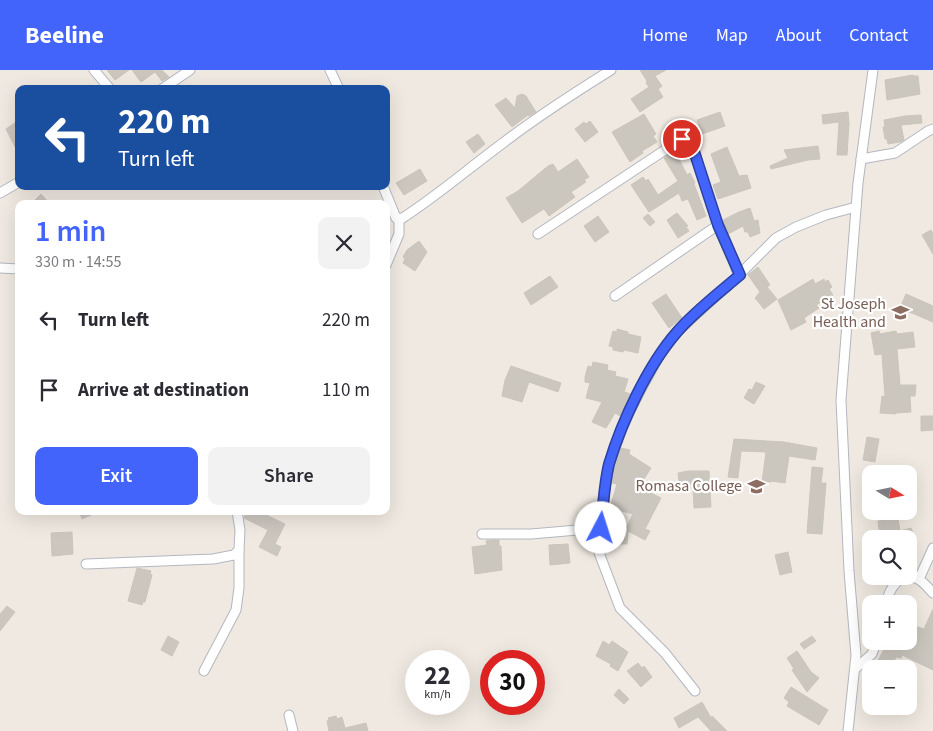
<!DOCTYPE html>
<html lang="en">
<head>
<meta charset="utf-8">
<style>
	:root { --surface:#fff; --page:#f2f2f3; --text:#2b2b33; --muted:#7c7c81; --accent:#4264fb }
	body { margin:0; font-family:"Source Sans 3",sans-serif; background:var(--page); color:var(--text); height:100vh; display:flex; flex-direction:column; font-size:19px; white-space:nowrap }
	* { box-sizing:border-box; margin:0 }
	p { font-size:16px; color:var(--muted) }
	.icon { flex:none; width:28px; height:28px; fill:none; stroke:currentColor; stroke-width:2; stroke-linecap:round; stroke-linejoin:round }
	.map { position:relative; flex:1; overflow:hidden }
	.drawer { position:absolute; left:15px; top:130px; width:375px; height:315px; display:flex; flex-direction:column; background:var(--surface); border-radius:10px; box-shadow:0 5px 20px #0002 }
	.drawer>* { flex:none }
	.hud { position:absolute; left:15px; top:15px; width:375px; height:105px; border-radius:10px; box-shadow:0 5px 20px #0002; background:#1a4fa0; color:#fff; overflow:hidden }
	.needle { width:32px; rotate:100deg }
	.fabs { position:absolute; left:862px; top:395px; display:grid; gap:10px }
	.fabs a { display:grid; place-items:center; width:55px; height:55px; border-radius:10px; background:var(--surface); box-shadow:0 5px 20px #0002; font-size:25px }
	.speed { position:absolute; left:405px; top:580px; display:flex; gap:10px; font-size:25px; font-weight:700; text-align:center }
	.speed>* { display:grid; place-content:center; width:65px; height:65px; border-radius:50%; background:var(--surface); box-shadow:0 5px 20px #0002; line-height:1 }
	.speed small { font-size:12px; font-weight:400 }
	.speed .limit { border:8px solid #d22; background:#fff; color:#111 }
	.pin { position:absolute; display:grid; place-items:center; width:42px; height:42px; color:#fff; margin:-21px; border:2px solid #fff; border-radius:50%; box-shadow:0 1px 5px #0007 }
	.me { position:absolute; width:55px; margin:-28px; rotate:5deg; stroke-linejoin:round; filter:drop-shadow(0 0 4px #0008) }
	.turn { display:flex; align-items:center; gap:18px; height:105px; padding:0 20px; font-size:22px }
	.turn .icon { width:65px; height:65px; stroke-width:2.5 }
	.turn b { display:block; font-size:35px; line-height:42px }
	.round { display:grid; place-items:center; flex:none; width:52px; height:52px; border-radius:10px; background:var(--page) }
	.headline { display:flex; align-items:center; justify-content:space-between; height:85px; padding:0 20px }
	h1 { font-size:30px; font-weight:600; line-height:38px; color:var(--accent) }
	.primary-button { display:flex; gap:10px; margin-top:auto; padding:10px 20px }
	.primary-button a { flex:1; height:58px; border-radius:10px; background:var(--accent); color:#fff; font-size:20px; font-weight:600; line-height:58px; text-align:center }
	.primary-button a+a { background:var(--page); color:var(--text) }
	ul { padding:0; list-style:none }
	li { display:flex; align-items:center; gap:15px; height:70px; padding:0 20px }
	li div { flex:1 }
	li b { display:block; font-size:19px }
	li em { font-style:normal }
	header { display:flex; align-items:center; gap:30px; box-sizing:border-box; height:70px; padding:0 25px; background:var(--accent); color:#fff }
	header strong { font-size:24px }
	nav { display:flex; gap:28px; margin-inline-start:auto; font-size:18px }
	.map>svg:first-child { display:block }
</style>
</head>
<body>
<header>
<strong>Beeline</strong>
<nav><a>Home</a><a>Map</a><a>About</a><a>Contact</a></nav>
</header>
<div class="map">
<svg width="933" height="661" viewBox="0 0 933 661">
	<rect width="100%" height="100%" fill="#efe9e1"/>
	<g fill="#cbc7bf" stroke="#cbc5ba">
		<polygon points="107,0 129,0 115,10"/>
		<polygon points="132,0 162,0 169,7 162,11 155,2 141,12"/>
		<polygon points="640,0 666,0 655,6 662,16 658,19 663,27 640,42 631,29 649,17 646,13 647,11"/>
		<polygon points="913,5 914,6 918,6 920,24 887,30 885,10"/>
		<polygon points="522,24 526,26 536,42 529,46 528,45 512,57 495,35 506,28 515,38 517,26"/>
		<polygon points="720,42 725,56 702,64 697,50"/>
		<polygon points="848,42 849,53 847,85 837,85 839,52 823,54 822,45"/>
		<polygon points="644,44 656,64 653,66 657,72 642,81 643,83 630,92 612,62"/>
		<polygon points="921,45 922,53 901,55 904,70 900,72 888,74 887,69 885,69 883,57 885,57 884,50 905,46"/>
		<polygon points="19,50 19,85 6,59"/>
		<polygon points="590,51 598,62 585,72 575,59 584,52 586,54"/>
		<polygon points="478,64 485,74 474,83 466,72"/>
		<polygon points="818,76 820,89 808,90 771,99 770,96 788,88 784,80"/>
		<polygon points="727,77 739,106 747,105 751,118 718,129 713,115 721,112 711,84"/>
		<polygon points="675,81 687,105 690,103 695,113 694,114 706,146 697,150 688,129 682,131 679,123 649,142 631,115 643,107 646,111 648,109 658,125 678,111 664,88"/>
		<polygon points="577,89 589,107 584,110 586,112 571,122 575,127 549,146 544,139 522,153 506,128 518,121 548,96 553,94 558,102"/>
		<polygon points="420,99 427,111 404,125 396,113"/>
		<polygon points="41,124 50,134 31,134"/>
		<polygon points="750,138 754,151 758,150 760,163 750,167 748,162 745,162 743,156 728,164 723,150 739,142"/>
		<polygon points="677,143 688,156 686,157 689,161 678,168 667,150"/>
		<polygon points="648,144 655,152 650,156 643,148"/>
		<polygon points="598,146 609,162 595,172 584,156"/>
		<polygon points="931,160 933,164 933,184 922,165"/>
		<polygon points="419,171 427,182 415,201 403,193 405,189 403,187 407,180"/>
		<polygon points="758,197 770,215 767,217 777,229 764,239 755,228 760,222 748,205"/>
		<polygon points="550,206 558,217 531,235 524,223"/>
		<polygon points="813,209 815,214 824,209 825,212 828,210 832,217 829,219 833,225 816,235 819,238 804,248 806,252 791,260 778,230"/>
		<polygon points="666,224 682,248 669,258 652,233"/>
		<polygon points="906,224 933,236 933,252 900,238"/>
		<polygon points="617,259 628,262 628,264 641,267 638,283 624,280 623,282 613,280 613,277 609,276 613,261 617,262"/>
		<polygon points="879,261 880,264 896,261 897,264 913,262 915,277 897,279 900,315 916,315 915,326 910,326 911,342 896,343 896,344 880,343 882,326 885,327 882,284 875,285 871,263"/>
		<polygon points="593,292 608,295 607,300 616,302 615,306 628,309 624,322 631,324 620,346 615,343 606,358 592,352 602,332 586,328 590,313 585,312 585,307 588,296 592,297"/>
		<polygon points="511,296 561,313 558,322 529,312 522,332 502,326 505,310"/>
		<polygon points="756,312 765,316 754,334 744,328 749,319 752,320"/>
		<polygon points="921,346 933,346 933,360 921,361"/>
		<polygon points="867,367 879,369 875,392 863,390"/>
		<polygon points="734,369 784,372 817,378 815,390 789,386 785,413 771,411 771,412 762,412 766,382 741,381 738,408 728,407"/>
		<polygon points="621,378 630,380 629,384 651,398 639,417 661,428 645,459 650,461 645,470 628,461 627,474 618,474 633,444 610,438 617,414 612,413 615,397"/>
		<polygon points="812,397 823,398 821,413 826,413 822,464 807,463"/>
		<polygon points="688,401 709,401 711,437 694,438 693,418 680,420 678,403"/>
		<polygon points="79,441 100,441 82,449"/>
		<polygon points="247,441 258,441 285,454 275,474 281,477 277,486 259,477 268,460 244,448"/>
		<polygon points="898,449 900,461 911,458 914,466 907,469 888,469 886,464 880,465 878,451"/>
		<polygon points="72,462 73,484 52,486 51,463"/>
		<polygon points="493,470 499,470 499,476 501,476 502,500 475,504 472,477 487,475 486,471"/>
		<polygon points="568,474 570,493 550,495 549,475"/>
		<polygon points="788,482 792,502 780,505 775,485"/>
		<polygon points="137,498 151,501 150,504 152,505 145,532 143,532 142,535 128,531"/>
		<polygon points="7,536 15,542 0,561 0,544"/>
		<polygon points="933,539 933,600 902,585 901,588 896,587 890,599 874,599 884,579 881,577 884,571 909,571 909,554 924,559"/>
		<polygon points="168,566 179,572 172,586 161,580"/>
		<polygon points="812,566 816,571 804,579 800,574"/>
		<polygon points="603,571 609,575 612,571 628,582 618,601 610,596 611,594 596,586"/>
		<polygon points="797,581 811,602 819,608 807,622 792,600 794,599 787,588"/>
		<polygon points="638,593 642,598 644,596 652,607 641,617 627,601"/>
		<polygon points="791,617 828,640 819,655 787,636 789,632 784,628"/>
		<polygon points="619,619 629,629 624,634 614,625"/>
		<polygon points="702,632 711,648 712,646 727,661 711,661 698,647 679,658 674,648"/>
		<polygon points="336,646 337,649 342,647 345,658 366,653 368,661 329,661 327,651 329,650 328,648"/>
	</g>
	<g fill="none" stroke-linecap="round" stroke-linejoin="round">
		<defs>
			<g id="minor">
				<polyline points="94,0 110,19"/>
				<polyline points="330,0 339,19"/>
				<polyline points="162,19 190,0"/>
				<polyline points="861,89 895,83 928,61 933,59"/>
				<path d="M383,116L396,148L401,149C437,126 469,98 503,73C537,47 574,23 611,0"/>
				<polyline points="0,123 19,112"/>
				<polyline points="538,164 674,74 682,69 688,70 692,75 718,155 739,205"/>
				<polyline points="386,195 399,164 399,148"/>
				<polyline points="0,198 19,199"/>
				<polyline points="615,226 718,155"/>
				<polyline points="482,464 531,464 601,458"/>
				<polyline points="86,494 213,489 234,485 239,480 240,460 237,441"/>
				<polyline points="919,509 933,478"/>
				<path d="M886,534C889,519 900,500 918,509C924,512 928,518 933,523"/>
				<polyline points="855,599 872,584 877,571"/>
				<polyline points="204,601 236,540 239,518 239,480"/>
				<polyline points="695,621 665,583 620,538 598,480 604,425 609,395 622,357 641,319 659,286 678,261 739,205 776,168 796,157 826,145 856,137"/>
				<polyline points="289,645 293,661"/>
				<polyline points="848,661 856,585 849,501 841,330 858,113 873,0"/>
			</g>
		</defs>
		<use href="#minor" stroke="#b4b7c1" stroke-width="11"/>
		<use href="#minor" stroke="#fff" stroke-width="9"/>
	</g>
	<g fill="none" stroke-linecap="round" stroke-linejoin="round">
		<defs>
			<path id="route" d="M601,458C603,437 604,415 609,394C622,351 648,295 677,262C693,243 720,222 740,205L718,155L692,75L688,70L682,69"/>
		</defs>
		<use href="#route" stroke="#2b41a3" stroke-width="12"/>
		<use href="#route" stroke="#4264fb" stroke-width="9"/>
	</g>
	<defs>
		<symbol id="school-bare" viewBox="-9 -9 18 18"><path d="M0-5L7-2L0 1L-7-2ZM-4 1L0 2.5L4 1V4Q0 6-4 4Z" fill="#8d6e63" stroke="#fff" stroke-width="2.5" paint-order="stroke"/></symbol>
	</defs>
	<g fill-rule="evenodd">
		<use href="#school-bare" x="888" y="230" width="25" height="25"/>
		<use href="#school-bare" x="744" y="404" width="25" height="25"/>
	</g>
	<g text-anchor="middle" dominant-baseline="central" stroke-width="4.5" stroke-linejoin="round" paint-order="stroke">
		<g font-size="16" fill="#785e54" stroke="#fff" text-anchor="end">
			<text x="886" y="234">St Joseph<tspan x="886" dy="18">Health and</tspan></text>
			<text x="742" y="416">Romasa College</text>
		</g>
	</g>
</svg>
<div class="fabs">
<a><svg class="needle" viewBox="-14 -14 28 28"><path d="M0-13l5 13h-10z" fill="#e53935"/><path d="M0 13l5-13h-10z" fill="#7c7c81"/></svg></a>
<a><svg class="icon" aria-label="search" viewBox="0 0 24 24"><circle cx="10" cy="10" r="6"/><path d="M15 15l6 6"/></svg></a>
<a>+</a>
<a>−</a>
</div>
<div class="speed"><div>22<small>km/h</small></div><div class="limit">30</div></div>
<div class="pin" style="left:682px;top:69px;background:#d93025"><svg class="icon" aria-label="arrive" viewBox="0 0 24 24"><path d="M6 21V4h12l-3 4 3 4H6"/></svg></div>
<svg class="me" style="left:601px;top:458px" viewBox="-20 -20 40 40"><circle r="19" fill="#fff"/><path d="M0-13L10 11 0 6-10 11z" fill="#4264fb"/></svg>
<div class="hud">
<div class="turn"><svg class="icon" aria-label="left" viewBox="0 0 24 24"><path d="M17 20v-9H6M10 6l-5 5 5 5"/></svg><div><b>220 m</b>Turn left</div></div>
</div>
<section class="drawer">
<div class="headline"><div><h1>1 min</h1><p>330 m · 14:55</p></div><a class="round"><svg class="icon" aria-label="close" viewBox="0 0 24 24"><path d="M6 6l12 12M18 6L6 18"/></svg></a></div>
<ul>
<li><svg class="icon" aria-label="left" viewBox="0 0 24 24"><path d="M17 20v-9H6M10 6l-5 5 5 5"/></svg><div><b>Turn left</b></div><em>220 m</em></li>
<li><svg class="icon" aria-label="arrive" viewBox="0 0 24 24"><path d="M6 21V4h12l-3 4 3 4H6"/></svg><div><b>Arrive at destination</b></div><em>110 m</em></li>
</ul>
<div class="primary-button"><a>Exit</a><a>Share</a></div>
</section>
</div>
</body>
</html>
